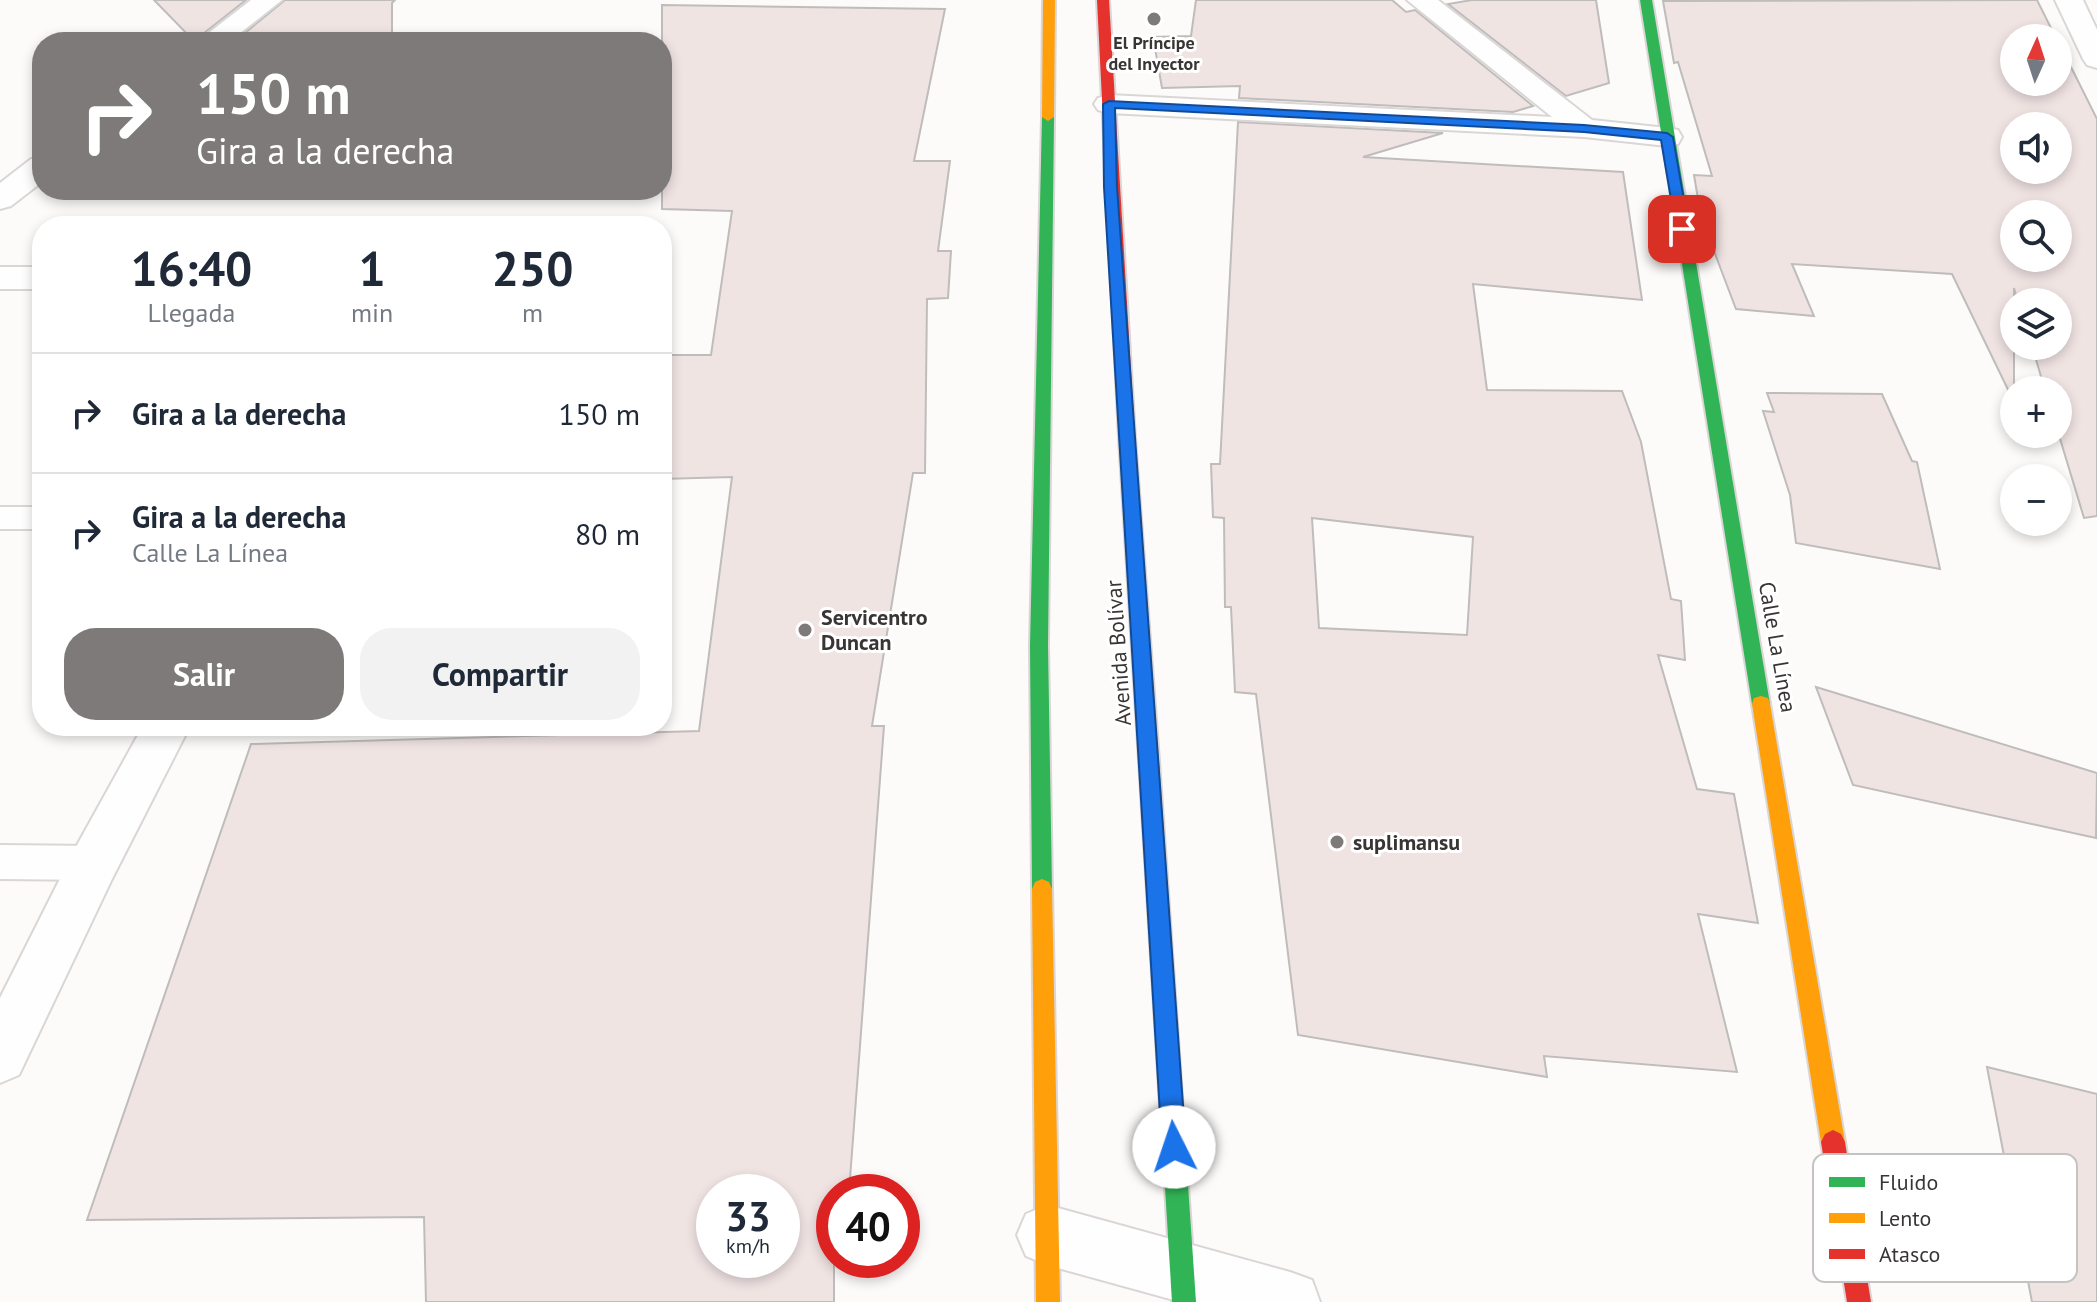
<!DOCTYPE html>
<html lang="es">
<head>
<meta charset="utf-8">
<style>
	:root { --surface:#fff; --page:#f2f2f3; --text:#1f2937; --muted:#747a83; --line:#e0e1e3; --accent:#7e7a7a }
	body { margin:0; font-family:"PT Sans",sans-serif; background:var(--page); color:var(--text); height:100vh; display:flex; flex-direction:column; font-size:30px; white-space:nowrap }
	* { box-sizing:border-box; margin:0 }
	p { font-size:26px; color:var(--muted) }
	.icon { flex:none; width:44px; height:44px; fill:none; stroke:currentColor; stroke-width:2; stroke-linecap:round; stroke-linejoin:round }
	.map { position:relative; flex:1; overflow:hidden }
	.panel { position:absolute; left:32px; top:216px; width:640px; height:520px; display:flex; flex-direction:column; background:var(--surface); border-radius:32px; box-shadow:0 4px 12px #0003 }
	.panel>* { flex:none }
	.hud { position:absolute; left:32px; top:32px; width:640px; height:168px; border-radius:32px; box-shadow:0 4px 12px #0003; background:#7e7a7a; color:#fff; overflow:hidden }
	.needle { width:52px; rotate:3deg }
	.tools { position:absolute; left:2000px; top:24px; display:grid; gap:16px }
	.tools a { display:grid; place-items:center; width:72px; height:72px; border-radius:50%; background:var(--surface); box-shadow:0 4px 12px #0003; font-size:40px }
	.speed { position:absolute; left:696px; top:1174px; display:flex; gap:16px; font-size:40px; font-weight:700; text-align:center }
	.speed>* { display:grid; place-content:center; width:104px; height:104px; border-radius:50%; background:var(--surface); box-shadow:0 4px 12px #0003; line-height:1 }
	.speed small { font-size:20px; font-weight:400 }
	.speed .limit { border:12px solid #d22; background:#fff; color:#111 }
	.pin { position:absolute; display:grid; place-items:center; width:68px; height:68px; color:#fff; margin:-34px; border-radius:16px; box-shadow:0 4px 12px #0006 }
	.me { position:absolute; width:88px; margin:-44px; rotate:356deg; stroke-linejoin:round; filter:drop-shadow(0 0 6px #0008) }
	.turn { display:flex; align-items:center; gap:28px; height:168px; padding:0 32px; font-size:36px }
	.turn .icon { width:104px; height:104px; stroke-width:2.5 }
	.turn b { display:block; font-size:56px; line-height:68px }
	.eta { display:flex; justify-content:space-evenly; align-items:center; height:136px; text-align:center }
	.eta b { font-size:48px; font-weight:800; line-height:56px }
	.cta { display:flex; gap:16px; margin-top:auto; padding:16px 32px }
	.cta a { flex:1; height:92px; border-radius:32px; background:var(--accent); color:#fff; font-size:32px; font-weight:800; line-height:92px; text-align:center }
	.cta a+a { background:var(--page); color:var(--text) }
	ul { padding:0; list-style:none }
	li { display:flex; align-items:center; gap:24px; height:120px; padding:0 32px; border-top:2px solid var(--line) }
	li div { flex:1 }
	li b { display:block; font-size:30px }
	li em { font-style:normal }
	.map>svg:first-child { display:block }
</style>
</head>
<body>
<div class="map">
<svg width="2097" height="1302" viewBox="0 0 2097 1302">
	<rect width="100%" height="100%" fill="#fdfbfa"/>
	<g fill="#f0e4e3" stroke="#bfbcbc" stroke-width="2" fill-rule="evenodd">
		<polygon points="154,0 246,0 194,41"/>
		<polygon points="285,0 395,0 392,3 392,42 234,42"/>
		<polygon points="1196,0 1392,0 1406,12 1415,10 1533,106 1513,112 1239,98 1240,86 1162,88 1153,37 1191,36"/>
		<polygon points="1472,0 1596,0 1609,83 1566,96 1448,4"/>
		<path d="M2037,0L2056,38H2014V82H2058V41L2097,119V516L2084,518L2058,432V390H2045L2032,346H2058V302H2018L2014,288V402L1952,274L1792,264L1814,316L1736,309L1701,217L1694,175L1712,176L1678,62L1674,63L1663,1ZM2014,126H2058V170H2014ZM2014,214H2058V258H2014Z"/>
		<path d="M662,5L945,9L914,161H950L938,251H951L948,298L927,299L925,473H913L872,726H884L849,1192H834V1302H426L424,1217L87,1220L251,744L699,731L732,477L662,479V355H711L732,211L662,209ZM714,1192H782V1260H714Z"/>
		<path d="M1238,122L1443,133L1363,157L1623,172L1642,300L1473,284L1487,390L1622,391L1641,442L1671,599L1681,601L1685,660L1658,655L1697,789L1734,794L1758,923L1698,914L1737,1072L1544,1056L1547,1077L1298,1035L1256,694L1235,692L1231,607H1225L1224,518L1213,517L1211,464H1220ZM1312,518L1473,537L1467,635L1319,628Z"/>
		<polygon points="1767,393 1882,394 1912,461 1917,462 1940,569 1796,543 1790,495 1763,411 1774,412"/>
		<polygon points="1816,687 2097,773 2096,838 1853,785"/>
		<polygon points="1987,1067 2097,1094 2097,1302 2032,1302"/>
	</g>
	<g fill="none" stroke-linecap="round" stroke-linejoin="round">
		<defs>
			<g id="lane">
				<rect x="0" y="507" width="42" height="22"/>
				<polygon points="0,845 94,846 107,851 112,863 107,875 94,880 0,879"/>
			</g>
			<g id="street">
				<polygon points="251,0 282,0 229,42 197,42"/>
				<polygon points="1407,0 1438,0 1592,120 1667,128 1678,130 1682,137 1678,144 1667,146 1584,137 1109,113 1098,110 1094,104 1098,98 1109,95 1552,117"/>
				<polygon points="2055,0 2083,0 2097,30 2097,68 2087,65 2083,59"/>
				<polygon points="42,157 42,182 11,206 0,209 0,183 31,159"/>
				<rect x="0" y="267" width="42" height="22"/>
				<polygon points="143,726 190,726 112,879 19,1075 0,1083 0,998 76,847"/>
				<polygon points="1047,1205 1290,1272 1312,1280 1320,1302 1181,1302 1047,1265 1026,1256 1017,1235 1026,1214"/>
			</g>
			<g id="fast">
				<polygon points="1640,0 1652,0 1770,704 1768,710 1761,712 1754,710 1752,704"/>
				<polygon points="1048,113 1054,117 1048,646 1052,889 1049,896 1042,899 1035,896 1032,889 1030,646 1042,117"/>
				<polygon points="1149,753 1156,755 1159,761 1196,1302 1172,1302 1139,761 1142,755"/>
			</g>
			<g id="slow">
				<polygon points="1043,0 1055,0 1054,117 1048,121 1042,117"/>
				<polygon points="1127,432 1135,438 1159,761 1156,767 1149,769 1142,767 1139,761 1119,438"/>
				<polygon points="1761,696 1768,698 1770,704 1845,1142 1841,1150 1833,1154 1825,1150 1821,1142 1752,704 1754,698"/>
				<polygon points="1042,879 1049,882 1052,889 1060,1302 1036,1302 1032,889 1035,882"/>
			</g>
			<g id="jam">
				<polygon points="1097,0 1109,0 1135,438 1127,444 1119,438"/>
				<polygon points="1833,1130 1841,1134 1845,1142 1871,1302 1847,1302 1821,1142 1825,1134"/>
			</g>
		</defs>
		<use href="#lane" stroke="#dad6d6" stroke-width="4"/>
		<use href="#street" stroke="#dad6d6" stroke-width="4"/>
		<use href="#fast" stroke="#dad6d6" stroke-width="4"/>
		<use href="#slow" stroke="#dad6d6" stroke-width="4"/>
		<use href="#jam" stroke="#dad6d6" stroke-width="4"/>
		<use href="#lane" fill="#fffefe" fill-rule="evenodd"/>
		<use href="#street" fill="#fffefe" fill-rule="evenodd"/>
		<use href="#fast" fill="#30b455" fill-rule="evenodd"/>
		<use href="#slow" fill="#ff9f0a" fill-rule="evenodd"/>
		<use href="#jam" fill="#e5322d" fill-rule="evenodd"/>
	</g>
	<polygon fill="#1a73e8" stroke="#114b97" stroke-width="2" points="1109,101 1584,125 1667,133 1673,137 1689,229 1682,234 1676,229 1661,140 1584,132 1115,108 1117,187 1186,1147 1182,1156 1174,1159 1165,1156 1162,1147 1104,187 1103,104"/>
	<g fill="#7e7a7a" stroke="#fff" stroke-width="3">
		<circle cx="1154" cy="19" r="8"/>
		<circle cx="805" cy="630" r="8"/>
		<circle cx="1337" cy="842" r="8"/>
	</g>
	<g text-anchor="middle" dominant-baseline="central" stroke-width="6" stroke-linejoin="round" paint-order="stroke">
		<g font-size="18" font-weight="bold" fill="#393535" stroke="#fff">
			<text x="1154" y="42">El Príncipe<tspan x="1154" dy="21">del Inyector</tspan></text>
		</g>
		<g font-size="22" font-weight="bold" fill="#393535" stroke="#fff" text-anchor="start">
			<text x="821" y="617">Servicentro<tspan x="821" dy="25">Duncan</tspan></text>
			<text x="1353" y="842">suplimansu</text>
		</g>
		<g font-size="22" fill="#393535" stroke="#fff">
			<text transform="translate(1778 647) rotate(80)">Calle La Línea</text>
			<text transform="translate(1118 653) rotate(-94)">Avenida Bolívar</text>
		</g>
	</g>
	<rect x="1813" y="1154" width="264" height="128" rx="12" fill="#fff" stroke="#c4c2c2" stroke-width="2"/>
	<rect x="1829" y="1177" width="36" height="10" fill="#30b455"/>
	<rect x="1829" y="1213" width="36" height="10" fill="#ff9f0a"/>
	<rect x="1829" y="1249" width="36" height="10" fill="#e5322d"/>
	<g font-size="22" fill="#393535">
		<text x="1879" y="1190">Fluido</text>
		<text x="1879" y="1226">Lento</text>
		<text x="1879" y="1262">Atasco</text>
	</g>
</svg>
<div class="tools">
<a><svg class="needle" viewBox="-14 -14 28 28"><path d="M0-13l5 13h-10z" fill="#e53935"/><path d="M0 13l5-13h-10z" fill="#747a83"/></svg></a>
<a><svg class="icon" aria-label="sound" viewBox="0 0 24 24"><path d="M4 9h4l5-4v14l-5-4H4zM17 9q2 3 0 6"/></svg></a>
<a><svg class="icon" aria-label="search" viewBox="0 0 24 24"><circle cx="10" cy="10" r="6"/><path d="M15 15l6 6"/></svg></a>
<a><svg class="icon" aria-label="layers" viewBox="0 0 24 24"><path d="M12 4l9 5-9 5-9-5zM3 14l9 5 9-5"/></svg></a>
<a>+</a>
<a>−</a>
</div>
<div class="speed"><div>33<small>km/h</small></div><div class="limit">40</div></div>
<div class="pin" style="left:1682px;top:229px;background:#d93025"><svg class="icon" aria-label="arrive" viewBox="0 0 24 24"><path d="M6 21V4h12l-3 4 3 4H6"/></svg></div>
<svg class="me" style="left:1174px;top:1147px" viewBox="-20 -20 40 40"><circle r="19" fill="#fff"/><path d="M0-13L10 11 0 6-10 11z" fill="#1a73e8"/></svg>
<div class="hud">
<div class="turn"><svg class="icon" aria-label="right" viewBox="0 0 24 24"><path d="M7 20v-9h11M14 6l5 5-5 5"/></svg><div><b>150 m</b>Gira a la derecha</div></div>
</div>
<section class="panel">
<div class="eta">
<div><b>16:40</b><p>Llegada</p></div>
<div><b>1</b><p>min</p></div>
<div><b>250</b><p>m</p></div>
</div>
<ul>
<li><svg class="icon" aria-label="right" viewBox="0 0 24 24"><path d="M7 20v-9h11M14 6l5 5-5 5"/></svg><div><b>Gira a la derecha</b></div><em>150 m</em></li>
<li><svg class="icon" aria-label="right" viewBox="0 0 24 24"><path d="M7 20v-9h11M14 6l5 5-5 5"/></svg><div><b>Gira a la derecha</b><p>Calle La Línea</p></div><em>80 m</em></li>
</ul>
<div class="cta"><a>Salir</a><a>Compartir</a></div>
</section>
</div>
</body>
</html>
